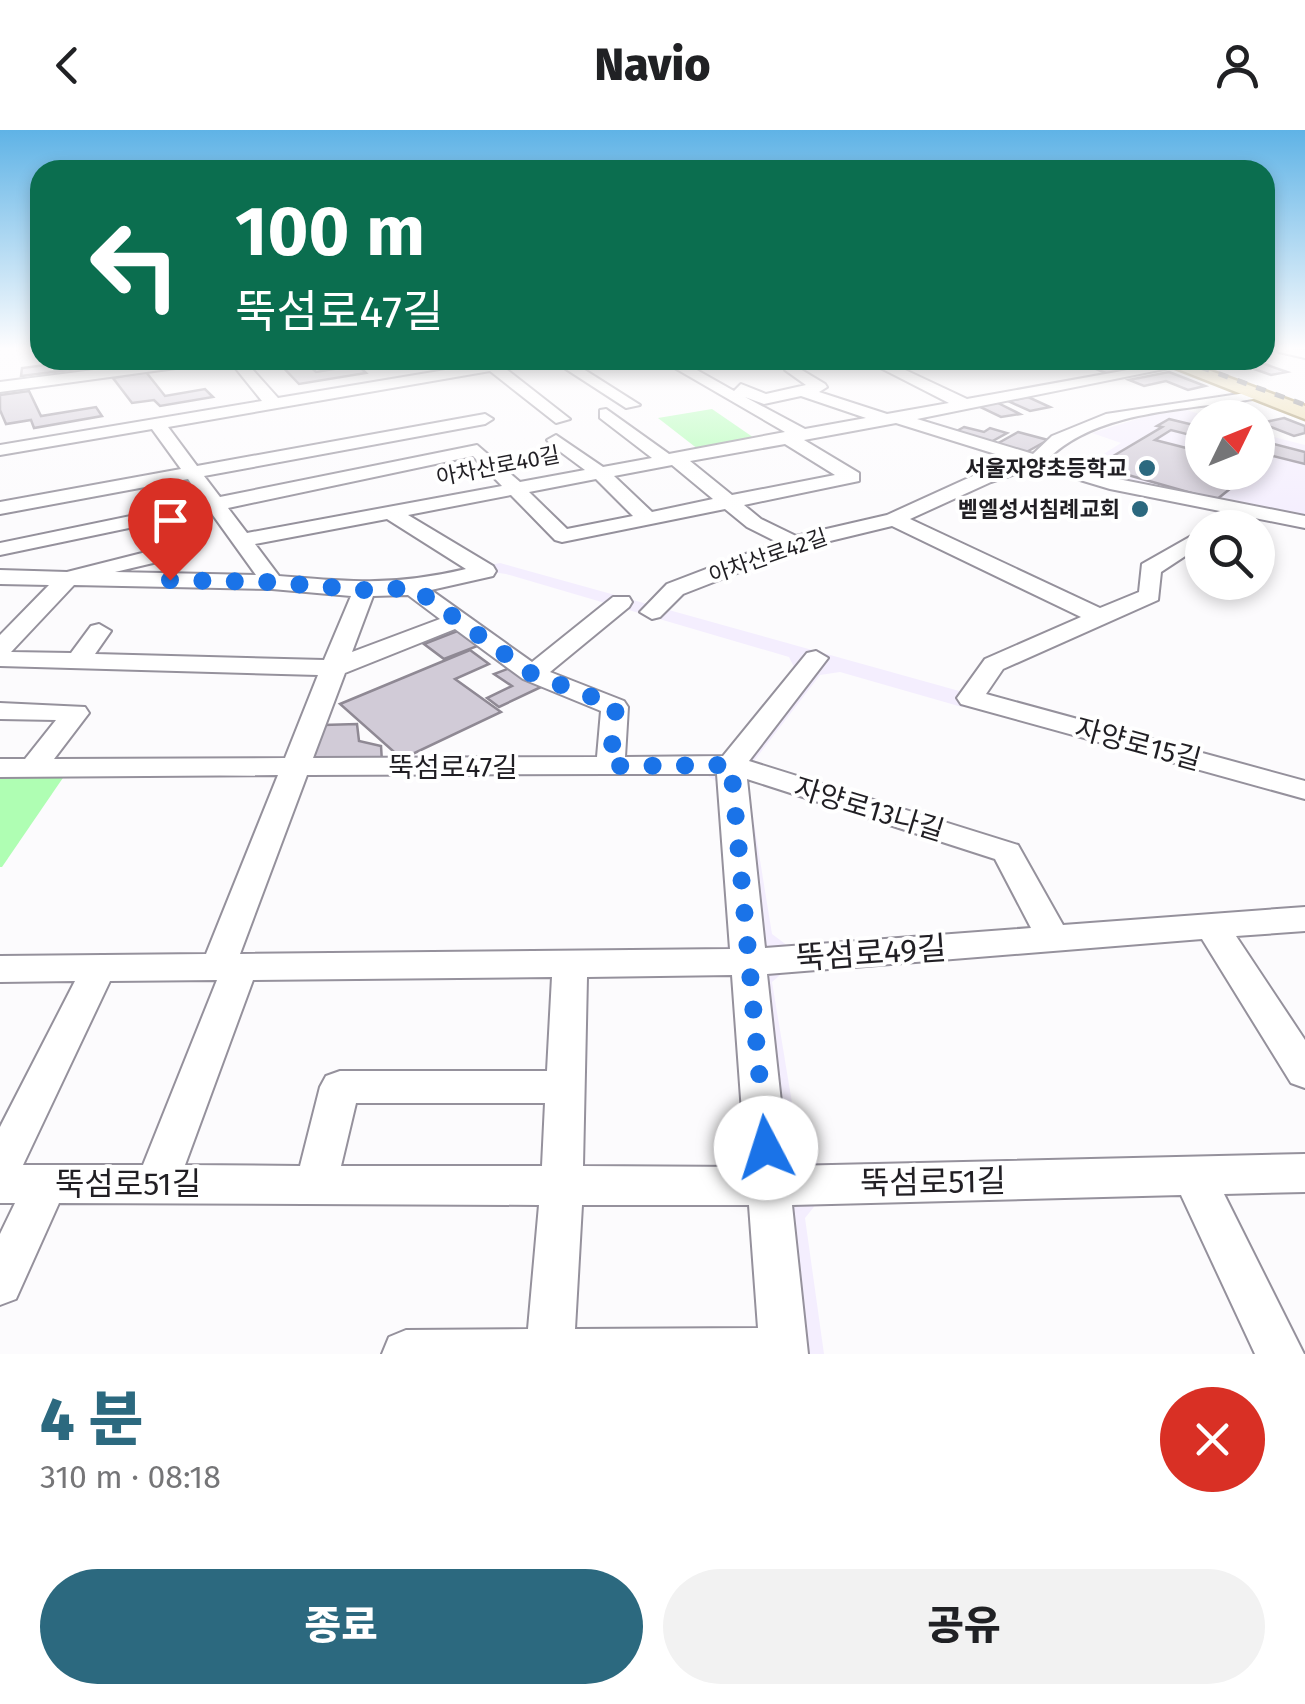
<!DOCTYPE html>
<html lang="ko">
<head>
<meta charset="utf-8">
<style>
	:root { --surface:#fff; --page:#f2f2f2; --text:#202124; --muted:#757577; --accent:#2c697f }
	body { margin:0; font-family:"Fira Sans","Noto Sans KR",sans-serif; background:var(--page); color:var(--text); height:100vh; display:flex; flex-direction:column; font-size:38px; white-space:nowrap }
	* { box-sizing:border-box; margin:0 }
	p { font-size:32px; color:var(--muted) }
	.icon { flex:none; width:55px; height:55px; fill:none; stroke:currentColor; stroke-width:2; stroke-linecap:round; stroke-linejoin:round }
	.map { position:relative; height:1224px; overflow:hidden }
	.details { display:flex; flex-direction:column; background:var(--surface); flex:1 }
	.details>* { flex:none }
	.top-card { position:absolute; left:30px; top:30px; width:1245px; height:210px; border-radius:30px; box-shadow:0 5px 15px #0003; background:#0b6e4f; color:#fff; overflow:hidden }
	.needle { width:65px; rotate:47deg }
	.tools { position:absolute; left:1185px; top:270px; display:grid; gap:20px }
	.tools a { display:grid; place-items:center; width:90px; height:90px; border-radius:50%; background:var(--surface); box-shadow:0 5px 15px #0003; font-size:50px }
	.pin { position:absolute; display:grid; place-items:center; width:85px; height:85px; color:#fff; margin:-102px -42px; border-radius:50% 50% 50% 0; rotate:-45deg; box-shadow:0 0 10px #0007 }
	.pin .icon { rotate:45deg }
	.me { position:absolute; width:110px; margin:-55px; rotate:355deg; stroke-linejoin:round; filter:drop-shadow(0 0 8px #0008) }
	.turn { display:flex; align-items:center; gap:35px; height:210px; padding:0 40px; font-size:45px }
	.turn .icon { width:130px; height:130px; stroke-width:2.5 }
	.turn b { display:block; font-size:70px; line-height:85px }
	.round { display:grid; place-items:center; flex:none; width:105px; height:105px; border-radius:52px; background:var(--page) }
	.headline { display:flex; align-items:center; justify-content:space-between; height:170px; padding:0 40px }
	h1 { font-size:60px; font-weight:800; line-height:75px; color:var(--accent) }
	.cta { display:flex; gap:20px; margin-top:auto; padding:20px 40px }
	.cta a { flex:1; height:115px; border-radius:60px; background:var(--accent); color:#fff; font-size:40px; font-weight:800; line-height:115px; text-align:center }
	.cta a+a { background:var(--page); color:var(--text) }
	header { display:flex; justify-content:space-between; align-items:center; height:130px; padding:0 40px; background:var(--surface); font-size:45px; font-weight:800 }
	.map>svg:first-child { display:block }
</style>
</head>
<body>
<header><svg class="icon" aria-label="back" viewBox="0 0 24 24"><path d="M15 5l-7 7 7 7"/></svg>Navio<svg class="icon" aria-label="person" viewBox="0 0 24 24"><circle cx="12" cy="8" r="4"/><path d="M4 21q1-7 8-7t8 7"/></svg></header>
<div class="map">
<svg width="1305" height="1224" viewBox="0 0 1305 1224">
	<rect width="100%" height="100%" fill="#fcfbfd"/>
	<g fill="#f4eefe">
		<polygon points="1187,280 1209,287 1202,288 1202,342 1258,342 1258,303 1305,315 1305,390 1087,343 1102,325 1121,313 1092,303 1150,285"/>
		<polygon points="500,433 970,564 962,577 840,542 820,545 754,631 747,650 772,804 788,816 792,835 772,852 799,1015 821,1036 825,1063 805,1088 824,1224 776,1224 764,1082 740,1064 740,1034 757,1019 742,855 723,838 722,819 738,810 719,653 705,644 708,630 731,623 795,539 789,527 506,444 471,439"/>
	</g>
	<g fill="#affeb3">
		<polygon points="712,279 760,312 703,323 658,288"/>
		<polygon points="0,638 69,639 2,737 0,737"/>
	</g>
	<g fill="#d1cbd7" stroke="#8f8994" stroke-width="2.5">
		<polygon points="85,230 86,238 21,246 22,238"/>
		<polygon points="276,230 303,230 316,242 358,235 366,243 299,254"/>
		<polygon points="1107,230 1134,230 1150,236 1108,244 1084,234"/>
		<polygon points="1256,231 1287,242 1271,245 1240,234"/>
		<polygon points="146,242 165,266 205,259 213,267 160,276 154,270 132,273 113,248"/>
		<polygon points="1169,242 1205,256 1188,260 1166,251 1144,256 1129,250"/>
		<polygon points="29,261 41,286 96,277 102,286 34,298 31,290 6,294 0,280 0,265"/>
		<polygon points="1028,267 1050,277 1030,281 1008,271"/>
		<polygon points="996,272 1020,284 1001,287 978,276"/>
		<polygon points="1284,288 1305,296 1305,303 1294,306 1261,293"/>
		<polygon points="1169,289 1202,297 1202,308 1171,300 1155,310 1202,322 1202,342 1251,342 1216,370 1107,339 1113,335 1103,332 1162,297 1157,296"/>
		<polygon points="964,297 984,302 990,298 1007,303 989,313 953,303"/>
		<polygon points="1018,302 1048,310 1023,324 993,316"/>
		<polygon points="1258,310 1305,322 1305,334 1269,325 1258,334"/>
		<polygon points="460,500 480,515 444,529 424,514"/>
		<polygon points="470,520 489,534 455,549 501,582 402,629 340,574"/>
		<polygon points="510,538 541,557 499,577 487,568 512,556 494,544"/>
		<polygon points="357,594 359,611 381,616 382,632 324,633 312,625 323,595"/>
	</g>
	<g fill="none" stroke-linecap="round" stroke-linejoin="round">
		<defs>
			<g id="minor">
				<polygon points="1277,219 1305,220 1305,228 1279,222"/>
				<polygon points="171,230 212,230 205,234 0,262 0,252"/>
				<path d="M229,230H244L278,268L493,232L537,230L506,239L570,289L556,293L490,241L168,297L197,336L485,284L493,289L485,294L204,346L220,367L477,315L520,352L585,340L550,314L547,310L556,305L603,337L652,328L600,288V280L606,279L669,324L785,302L661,230H728L695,239L734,261L741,254L766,264L806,255L785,240V234L790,233L825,254L827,257L819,262L887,284L949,273L865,230H884L967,269L1177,231L1184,235L917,289L1033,324L1052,306L1106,284L1259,261L1261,264L1253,269C1188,280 1098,280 1049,328L1113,348L1305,386V398L1110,359L1037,337L991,352L910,389L1100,478L1139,462L1142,434L1202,400V415L1161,442L1158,470L1003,539L986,564L1305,651V669L961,574L957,568L985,529L1081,487L892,396L801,418L683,464L660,487L652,489L640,482L667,454L777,412L747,397L725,379L562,412L555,410L511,365L408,385L493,436L496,441L493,446L431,460L532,532L613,467H629L632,472L629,477L550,542L624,571L628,577L625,627L723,626L807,523L816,521L828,528L749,631L1018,715L1063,795L1305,777V801L1236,806L1305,910V958L1291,953L1202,809L767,844L788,1036L1305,1024V1062L1224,1064L1304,1224H1255L1181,1065L792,1075L808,1224H382L389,1207L406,1200L528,1199L539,1075L59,1073L16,1169L0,1175V1104L15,1073H0V997L75,851L0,852V826L206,824L278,645L0,647V629H25L56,590L0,589V573L85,577L89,583L54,629L285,628L318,545L0,536V505L49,455L0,454V440L67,442L162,418L173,424L170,429L115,442L256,445L210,381L0,425V413L203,371L188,349L0,384V372L181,339L152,299L0,325V315L262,271ZM801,266L866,288L805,299L745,267L764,274ZM896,293L1018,331L977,344L887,385L796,406L761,389L744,375L859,351V343L804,310ZM785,314L835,345L732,365L690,331ZM473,326L502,356L247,403L228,378ZM672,335L713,369L652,382L614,346ZM596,349L633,386L567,399L529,362ZM387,389L466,439C394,456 352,452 279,446L255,414ZM74,455L272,459L351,466L324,530L95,524L111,501L99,494L91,496L71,523L11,522ZM408,465L440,489L352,522L373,466ZM455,499L523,549L601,581L597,627L313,628L345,543ZM608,644H717L730,819L240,824L307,645ZM747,649L995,729L1031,798L765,818ZM732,845L746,1037L583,1036L587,847ZM552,847L547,941H340L326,946L320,957L300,1036L185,1035L253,850ZM217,850L143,1035H23L110,851ZM356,973H545L542,1036H341ZM582,1075H749L758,1198L575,1199Z"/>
				<polygon points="552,230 569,230 640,275 626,278"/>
			</g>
			<polygon id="major" points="1155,230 1181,230 1305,276 1305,289"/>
		</defs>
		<use href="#minor" stroke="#95919c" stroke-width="4"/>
		<use href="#major" stroke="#9a8754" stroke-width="5"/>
		<use href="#minor" fill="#fff" fill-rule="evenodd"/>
		<use href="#major" fill="#e9d9a8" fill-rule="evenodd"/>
		<polyline stroke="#737276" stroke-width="5" stroke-dasharray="10 10" stroke-linecap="butt" points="1181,230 1305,275"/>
	</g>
	<linearGradient id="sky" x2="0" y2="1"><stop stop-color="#5fb3e6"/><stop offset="0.56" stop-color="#fefdfe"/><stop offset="1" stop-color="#fefdfe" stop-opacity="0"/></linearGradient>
	<rect width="1305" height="390" fill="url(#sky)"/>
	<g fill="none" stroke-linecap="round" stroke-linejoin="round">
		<polyline stroke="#1a73e8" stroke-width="18" stroke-dasharray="0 32.4" points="170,450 272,452 364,460 414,458 532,544 616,576 610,636 731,635 766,1018"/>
	</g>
	<g fill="#2c697f" stroke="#fff" stroke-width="4">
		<circle cx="1147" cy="338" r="10"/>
		<circle cx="1140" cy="379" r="10"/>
	</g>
	<g text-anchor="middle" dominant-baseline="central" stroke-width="8" stroke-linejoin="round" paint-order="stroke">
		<g font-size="22" fill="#211f24" stroke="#fff">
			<text transform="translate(498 336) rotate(-11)">아차산로40길</text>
			<text transform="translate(768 426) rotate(-19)">아차산로42길</text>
		</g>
		<g font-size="22" font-weight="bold" fill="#211f24" stroke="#fff" text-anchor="end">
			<text x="1127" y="338">서울자양초등학교</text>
			<text x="1120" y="379">벧엘성서침례교회</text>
		</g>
		<g font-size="28" fill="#211f24" stroke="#fff">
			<text transform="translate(1138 614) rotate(15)">자양로15길</text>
			<text x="453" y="637">뚝섬로47길</text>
			<text transform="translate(869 679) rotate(17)">자양로13나길</text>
		</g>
		<g font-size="32" fill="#211f24" stroke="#fff">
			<text transform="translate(871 823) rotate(-4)">뚝섬로49길</text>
			<text transform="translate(933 1052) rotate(-1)">뚝섬로51길</text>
			<text x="128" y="1054">뚝섬로51길</text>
		</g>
	</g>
</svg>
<div class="tools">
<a><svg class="needle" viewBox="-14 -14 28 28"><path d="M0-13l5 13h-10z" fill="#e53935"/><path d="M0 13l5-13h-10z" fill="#757577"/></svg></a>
<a><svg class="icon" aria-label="search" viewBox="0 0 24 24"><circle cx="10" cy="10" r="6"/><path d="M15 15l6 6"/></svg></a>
</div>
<div class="pin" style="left:170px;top:450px;background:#d93025"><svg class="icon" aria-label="arrive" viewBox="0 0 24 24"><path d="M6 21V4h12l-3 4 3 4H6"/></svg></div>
<svg class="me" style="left:766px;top:1018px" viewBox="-20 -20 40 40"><circle r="19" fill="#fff"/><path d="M0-13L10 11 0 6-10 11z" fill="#1a73e8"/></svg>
<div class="top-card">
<div class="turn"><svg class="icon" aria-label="left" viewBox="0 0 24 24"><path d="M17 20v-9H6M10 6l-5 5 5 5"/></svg><div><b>100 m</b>뚝섬로47길</div></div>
</div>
</div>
<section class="details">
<div class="headline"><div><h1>4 분</h1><p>310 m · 08:18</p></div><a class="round" style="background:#d93025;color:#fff"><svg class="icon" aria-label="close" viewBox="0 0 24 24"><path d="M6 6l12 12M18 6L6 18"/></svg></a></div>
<div class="cta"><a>종료</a><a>공유</a></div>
</section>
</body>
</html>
